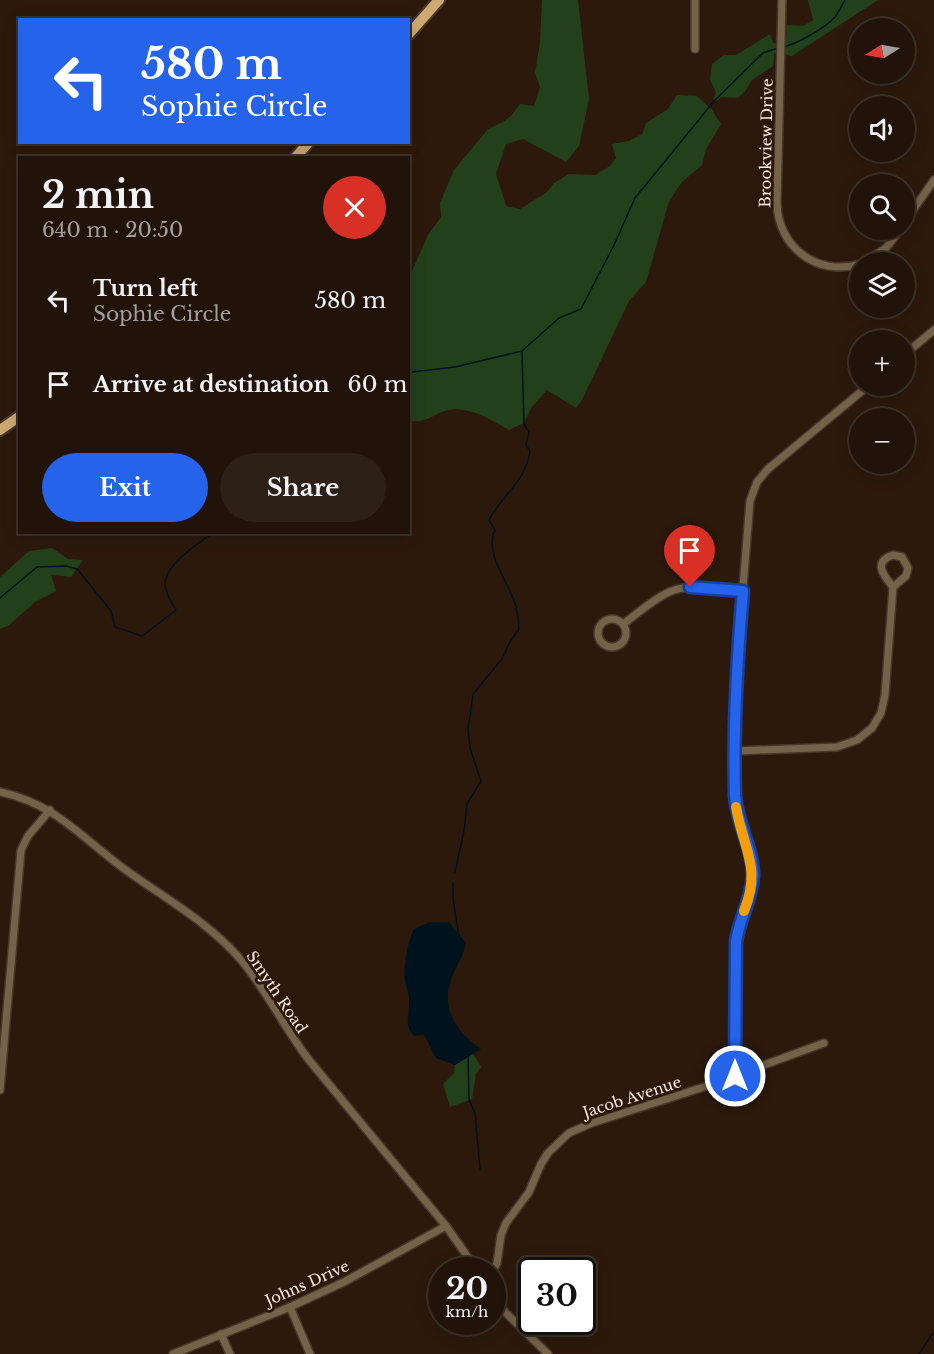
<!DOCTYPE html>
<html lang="en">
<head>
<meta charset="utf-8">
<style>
	:root { --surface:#211309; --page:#2d2017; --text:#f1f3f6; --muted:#a29e9c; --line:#3e322a; --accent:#2563eb }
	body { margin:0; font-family:"Libre Baskerville",serif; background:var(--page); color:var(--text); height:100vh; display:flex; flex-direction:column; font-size:22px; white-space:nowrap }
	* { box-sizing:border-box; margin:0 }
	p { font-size:20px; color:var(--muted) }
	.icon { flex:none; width:33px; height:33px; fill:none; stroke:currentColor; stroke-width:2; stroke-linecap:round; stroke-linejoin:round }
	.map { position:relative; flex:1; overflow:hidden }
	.panel { position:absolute; left:18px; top:156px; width:392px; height:378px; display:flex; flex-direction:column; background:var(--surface); border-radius:0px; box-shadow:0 3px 15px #0003,0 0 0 2px var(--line) }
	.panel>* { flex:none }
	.guide { position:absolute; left:18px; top:18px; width:392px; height:126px; border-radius:0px; box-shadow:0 3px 15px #0003,0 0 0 2px var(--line); background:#2563eb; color:#fff; overflow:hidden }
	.needle { width:39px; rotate:259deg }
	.tools { position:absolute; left:849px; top:18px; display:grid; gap:12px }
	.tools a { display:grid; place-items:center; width:66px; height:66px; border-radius:50%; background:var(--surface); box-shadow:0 3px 15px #0003,0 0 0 2px var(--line); font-size:30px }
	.speed { position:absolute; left:428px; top:1257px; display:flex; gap:12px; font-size:30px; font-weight:700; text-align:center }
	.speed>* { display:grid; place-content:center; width:78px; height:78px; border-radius:50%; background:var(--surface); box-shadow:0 3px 15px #0003,0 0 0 2px var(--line); line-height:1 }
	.speed small { font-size:15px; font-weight:400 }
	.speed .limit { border:3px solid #111; border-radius:9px; background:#fff; color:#111 }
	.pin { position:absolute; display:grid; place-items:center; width:51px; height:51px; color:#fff; margin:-62px -26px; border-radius:50% 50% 50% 0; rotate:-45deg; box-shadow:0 0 6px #0007 }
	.pin .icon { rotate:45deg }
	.me { position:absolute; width:66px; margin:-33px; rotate:0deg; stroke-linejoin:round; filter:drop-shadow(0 0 4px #0008) }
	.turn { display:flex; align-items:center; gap:21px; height:126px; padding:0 24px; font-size:27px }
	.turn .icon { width:78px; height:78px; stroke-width:2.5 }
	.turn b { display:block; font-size:42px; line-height:51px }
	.round { display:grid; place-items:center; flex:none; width:63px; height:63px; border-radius:32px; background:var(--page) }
	.head { display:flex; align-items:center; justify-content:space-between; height:102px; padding:0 24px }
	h1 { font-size:36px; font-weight:700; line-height:45px }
	.button { display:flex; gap:12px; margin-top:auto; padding:12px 24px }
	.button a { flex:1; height:69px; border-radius:36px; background:var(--accent); color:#fff; font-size:24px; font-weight:700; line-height:69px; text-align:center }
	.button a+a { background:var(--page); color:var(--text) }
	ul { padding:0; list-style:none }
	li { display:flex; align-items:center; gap:18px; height:84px; padding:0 24px }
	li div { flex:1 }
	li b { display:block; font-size:22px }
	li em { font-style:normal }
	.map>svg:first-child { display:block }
</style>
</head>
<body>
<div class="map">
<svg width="934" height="1354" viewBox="0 0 934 1354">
	<rect width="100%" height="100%" fill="#2c190c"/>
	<g fill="#22411b">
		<path d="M542,0H578L589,99L579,146L566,162L523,139L506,144L496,174L506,206L520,209L547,192L554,183L569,174L595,175L610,166L616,158L612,144L629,141L642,134L646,123L668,109L677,95L697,96L712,110L721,124L706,149L702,165L682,182L669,201L646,282L629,301L582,400L576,408L547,390L531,408L524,423L509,430C492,420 469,406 448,410C434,413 426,425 408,420V280L428,235L441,217L440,203L454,170L488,129L503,122L511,116L520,104L534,106L540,87L535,73L540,43Z"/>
		<polygon points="808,0 878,0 792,56 774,53 773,66 752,80 746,90 738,98 721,97 717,101 713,99 716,93 710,79 712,64 724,55 736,55 770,34 773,43 786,42 787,25 803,26 813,20"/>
		<polygon points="52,548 68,559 83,560 71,577 51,575 56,591 35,602 8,626 0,629 0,577 29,551"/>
		<polygon points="473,1054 481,1067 476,1074 472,1099 450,1107 443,1084 454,1073 455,1065"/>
	</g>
	<path fill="#00131d" d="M430,922H449L466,943C463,959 452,972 449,987C443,1013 460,1035 481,1049L455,1065L436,1058L424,1035L414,1036C403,1025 410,1013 409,1000C409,993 406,987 405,981C403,968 408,940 414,929Z"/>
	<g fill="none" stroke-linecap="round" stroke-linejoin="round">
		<g stroke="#00131d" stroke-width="1.5">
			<path d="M783,47C797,44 825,28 835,17C839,12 842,5 845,0"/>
			<polyline points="408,374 412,372 455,367 522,351 559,318 581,309 614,245 635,198 715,100 763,53 778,48"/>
			<path d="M0,598L37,567L66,566L77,569L111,611L115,627L142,636L176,610C170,600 163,590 166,578C170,562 200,542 214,532"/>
			<path d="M455,872L464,831L467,804L481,781L470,748L468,730L473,694L502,659L510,642L519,629C518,620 518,610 514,601C507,581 484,551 495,530L489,520C502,495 526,482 530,451L526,445L529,432L524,424L522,352"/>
			<polyline points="453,883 453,899 459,937"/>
			<polyline points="468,1055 469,1100 475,1113 480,1169"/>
			<polyline points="919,1354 933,1333"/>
		</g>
		<defs>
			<g id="minor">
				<path d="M782,0L777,203C778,247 817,277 860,264"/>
				<polyline points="695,49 695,0"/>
				<polyline points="904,223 934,180"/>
				<polyline points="864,262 886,248 900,230"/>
				<polyline points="904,355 934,330"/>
				<path d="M893,555L902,557L908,568L906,576L893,587C884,576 872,562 893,555Z"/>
				<circle cx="612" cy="633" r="14"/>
				<path d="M623,624C637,614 652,600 669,592C691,582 719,590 743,591"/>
				<polyline points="735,751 837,747 857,740 872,728 881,713 885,695 893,587"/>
				<path d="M0,792C55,804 80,836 123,868C164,898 209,922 242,961C267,991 285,1029 309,1060L446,1226L477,1270"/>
				<polyline points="735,1076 736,942 739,924 751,892 753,874 750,853 738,818 735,796 735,685 750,501 757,482 768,469 868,386"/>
				<polyline points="0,1090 21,850 28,836 50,810"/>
				<polyline points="492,1273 497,1263 501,1235 506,1223 529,1192 541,1164 548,1153 569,1133 592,1123 707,1086 824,1043"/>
				<polyline points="492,1294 505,1312 548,1354"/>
				<polyline points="290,1307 310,1354"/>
				<polyline points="221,1334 230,1354"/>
				<polyline points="173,1354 290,1307 344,1282 446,1226"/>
			</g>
			<g id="primary">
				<polyline points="408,35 439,0"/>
				<polyline points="295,158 309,142"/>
				<polyline points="0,430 20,416"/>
			</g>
		</defs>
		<use href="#minor" stroke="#48362a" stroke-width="10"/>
		<use href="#primary" stroke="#48362a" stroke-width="14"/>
		<use href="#minor" stroke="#746349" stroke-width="7"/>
		<use href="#primary" stroke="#ccaa72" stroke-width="10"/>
	</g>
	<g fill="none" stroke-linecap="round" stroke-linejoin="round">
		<defs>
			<path id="route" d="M690,587L743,591C737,659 733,728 735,796C737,824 753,848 753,876C752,899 739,919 736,942L735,1076"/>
		</defs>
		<use href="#route" stroke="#184099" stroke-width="15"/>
		<use href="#route" stroke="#2563eb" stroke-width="10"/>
		<path stroke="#f59e0b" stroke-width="10" d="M736,807C743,849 762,867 744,911"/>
	</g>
	<g text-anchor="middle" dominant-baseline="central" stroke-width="6" stroke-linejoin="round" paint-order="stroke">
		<g font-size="15" fill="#f7e8e0" stroke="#2c190c">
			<text transform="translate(766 143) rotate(-89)">Brookview Drive</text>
			<text transform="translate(277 992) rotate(56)">Smyth Road</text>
			<text transform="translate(632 1097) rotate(-18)">Jacob Avenue</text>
			<text transform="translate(307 1283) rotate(-24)">Johns Drive</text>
		</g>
	</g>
</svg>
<div class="tools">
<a><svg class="needle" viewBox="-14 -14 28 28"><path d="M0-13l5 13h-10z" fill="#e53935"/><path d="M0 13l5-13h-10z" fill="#a29e9c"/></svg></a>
<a><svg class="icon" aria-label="sound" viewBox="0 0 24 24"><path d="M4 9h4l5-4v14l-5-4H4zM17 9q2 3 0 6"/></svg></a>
<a><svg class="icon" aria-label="search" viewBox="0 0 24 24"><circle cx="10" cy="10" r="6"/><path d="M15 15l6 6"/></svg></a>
<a><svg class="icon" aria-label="layers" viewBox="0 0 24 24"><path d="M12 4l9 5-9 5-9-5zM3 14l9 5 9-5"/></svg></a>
<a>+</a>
<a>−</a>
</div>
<div class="speed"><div>20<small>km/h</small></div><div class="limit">30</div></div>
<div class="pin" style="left:690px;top:587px;background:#d93025"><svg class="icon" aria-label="arrive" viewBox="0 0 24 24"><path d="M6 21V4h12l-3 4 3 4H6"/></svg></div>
<svg class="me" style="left:735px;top:1076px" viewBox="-20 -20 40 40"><circle r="17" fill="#2563eb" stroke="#fff" stroke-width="3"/><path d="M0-11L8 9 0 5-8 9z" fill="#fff"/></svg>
<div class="guide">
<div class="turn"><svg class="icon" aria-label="left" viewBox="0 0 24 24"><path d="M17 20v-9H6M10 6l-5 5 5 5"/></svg><div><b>580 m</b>Sophie Circle</div></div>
</div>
<section class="panel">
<div class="head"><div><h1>2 min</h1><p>640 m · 20:50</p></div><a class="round" style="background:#d93025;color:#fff"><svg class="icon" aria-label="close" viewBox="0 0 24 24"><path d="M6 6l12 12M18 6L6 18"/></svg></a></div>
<ul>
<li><svg class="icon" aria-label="left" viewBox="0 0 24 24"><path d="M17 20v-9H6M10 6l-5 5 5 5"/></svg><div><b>Turn left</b><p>Sophie Circle</p></div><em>580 m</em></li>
<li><svg class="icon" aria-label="arrive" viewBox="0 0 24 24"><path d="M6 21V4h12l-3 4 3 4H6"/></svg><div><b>Arrive at destination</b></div><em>60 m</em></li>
</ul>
<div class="button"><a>Exit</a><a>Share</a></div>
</section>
</div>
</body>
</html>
